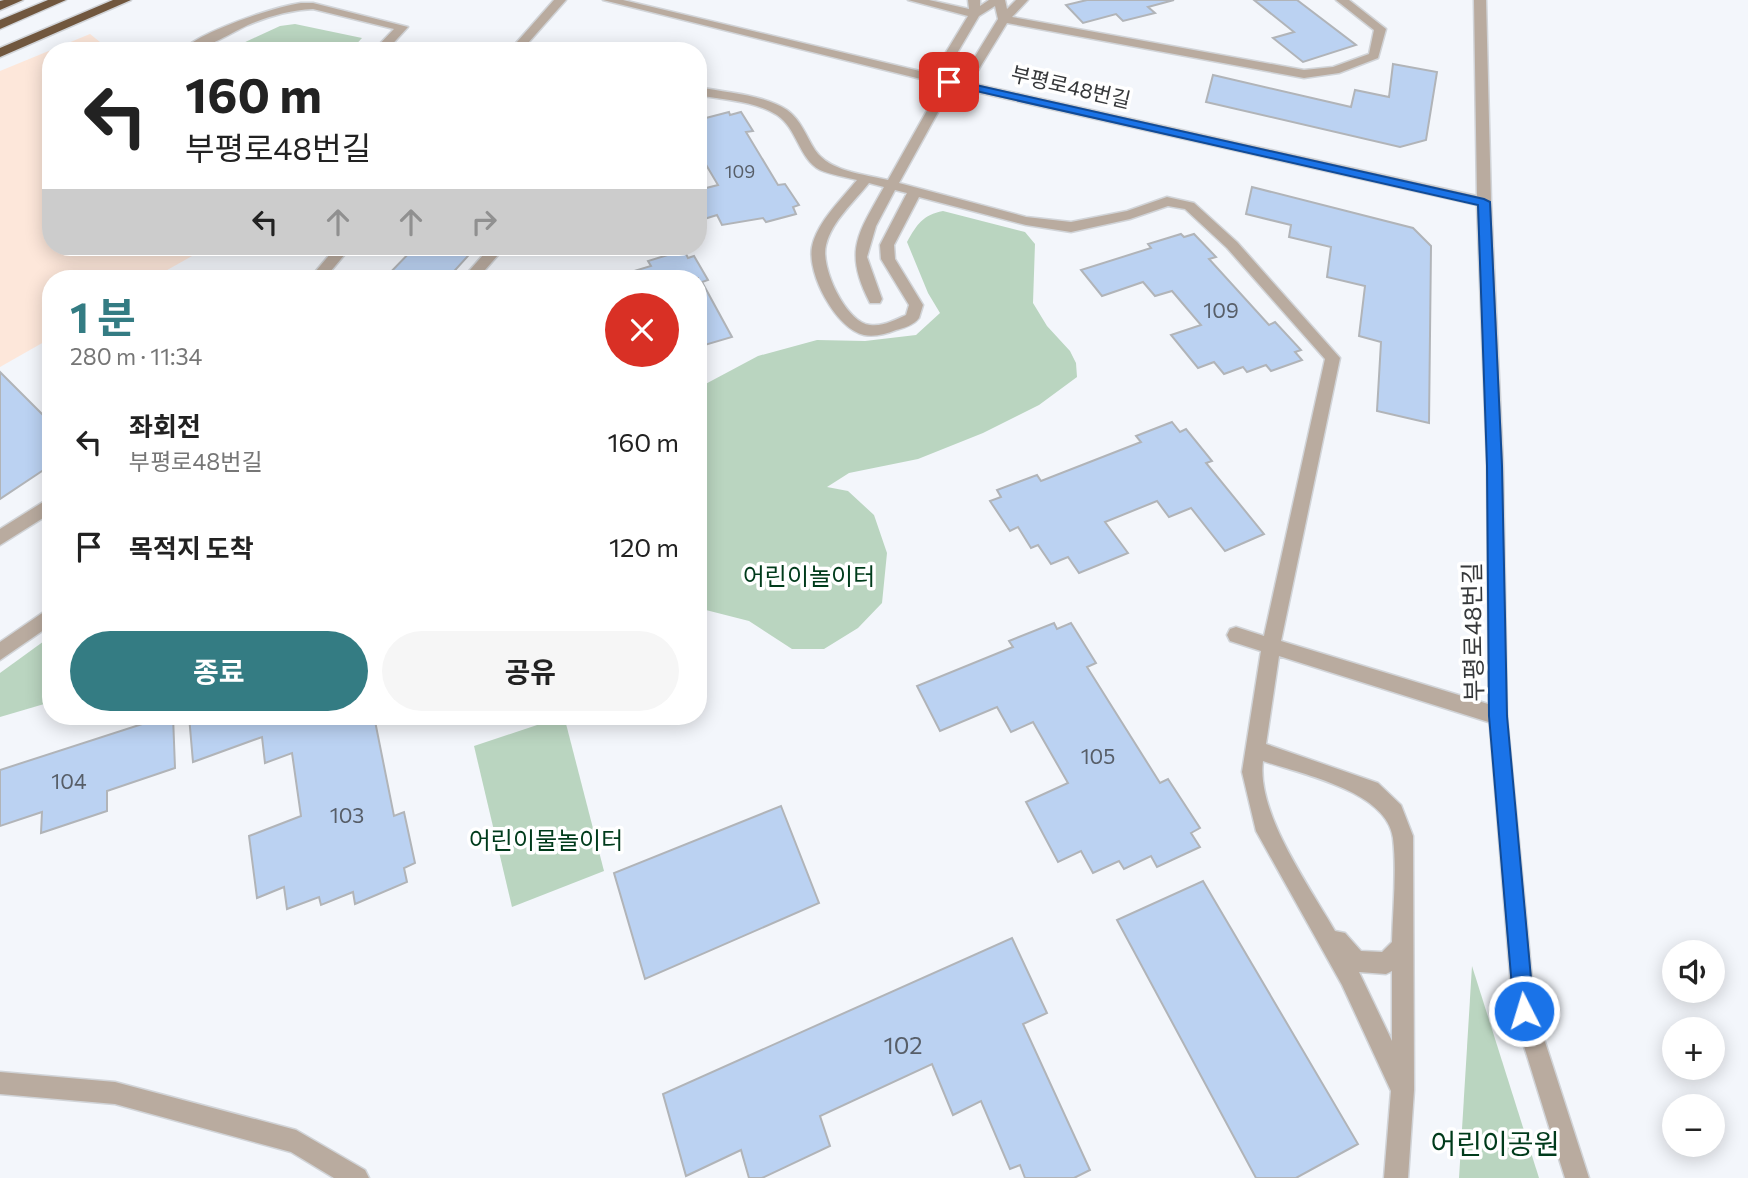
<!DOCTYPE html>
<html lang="ko">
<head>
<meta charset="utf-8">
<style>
	:root { --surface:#fff; --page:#f6f6f6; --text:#222; --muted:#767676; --accent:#347c83 }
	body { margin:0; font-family:Commissioner,"Noto Sans KR",sans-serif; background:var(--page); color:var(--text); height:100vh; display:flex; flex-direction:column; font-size:26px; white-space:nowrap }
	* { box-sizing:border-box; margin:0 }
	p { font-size:23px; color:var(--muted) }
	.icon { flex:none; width:38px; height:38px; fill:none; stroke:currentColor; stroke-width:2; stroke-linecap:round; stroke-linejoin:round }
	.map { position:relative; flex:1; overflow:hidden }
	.side { position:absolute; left:42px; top:270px; width:665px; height:455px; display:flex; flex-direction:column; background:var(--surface); border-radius:28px; box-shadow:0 4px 18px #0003 }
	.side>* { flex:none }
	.hud { position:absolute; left:42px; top:42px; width:665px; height:214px; border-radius:28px; box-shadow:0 4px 18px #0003; background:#fff; color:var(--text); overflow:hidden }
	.controls { position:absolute; left:1662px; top:940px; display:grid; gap:14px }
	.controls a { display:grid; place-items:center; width:63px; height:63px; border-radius:50%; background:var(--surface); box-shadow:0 4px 18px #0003; font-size:35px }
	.pin { position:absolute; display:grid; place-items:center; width:60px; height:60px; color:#fff; margin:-30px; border-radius:14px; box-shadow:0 4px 10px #0006 }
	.me { position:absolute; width:77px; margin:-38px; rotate:355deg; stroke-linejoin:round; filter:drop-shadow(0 0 5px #0008) }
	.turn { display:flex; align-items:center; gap:24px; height:147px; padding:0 28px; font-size:32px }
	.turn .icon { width:91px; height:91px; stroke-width:2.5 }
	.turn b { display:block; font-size:49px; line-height:60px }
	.lanes { display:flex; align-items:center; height:66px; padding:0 28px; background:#0003; justify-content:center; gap:35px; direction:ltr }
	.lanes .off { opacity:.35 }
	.round { display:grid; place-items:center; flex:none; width:74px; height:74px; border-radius:37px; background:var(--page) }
	.head { display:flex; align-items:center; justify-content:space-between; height:119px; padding:0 28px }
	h1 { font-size:42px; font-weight:700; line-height:52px; color:var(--accent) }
	.button { display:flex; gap:14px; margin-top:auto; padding:14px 28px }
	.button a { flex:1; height:80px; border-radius:42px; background:var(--accent); color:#fff; font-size:28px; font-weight:700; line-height:80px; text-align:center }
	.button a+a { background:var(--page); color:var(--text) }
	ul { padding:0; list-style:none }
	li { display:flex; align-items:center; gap:21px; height:105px; padding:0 28px }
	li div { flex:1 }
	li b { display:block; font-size:26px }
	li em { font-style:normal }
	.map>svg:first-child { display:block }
</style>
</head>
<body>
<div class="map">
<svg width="1748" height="1178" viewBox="0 0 1748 1178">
	<rect width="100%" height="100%" fill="#f3f6fb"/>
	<polygon fill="#fde7da" points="90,34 111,51 51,51 51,247 208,247 153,278 51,278 51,338 0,367 0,71"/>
	<g fill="#bad5c0">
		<polygon points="295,24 362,38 350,51 226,51 280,26"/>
		<path d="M943,211L1025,232L1035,244L1033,303L1047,326L1070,351L1076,363L1077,377L1039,405L983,433L918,459L849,473L827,487L848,491L874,515L887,553L882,603L858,628L824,649H792L749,621L698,608V388L758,356L817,340L865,341L916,335L940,313L928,293L907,242C917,224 923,215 943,211Z"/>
		<polygon points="51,636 51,702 0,717 0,673"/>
		<polygon points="564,716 604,871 512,907 474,746"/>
		<polygon points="1472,966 1539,1178 1459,1178"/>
	</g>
	<g fill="#bbd2f2" stroke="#b1b4b8" stroke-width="2">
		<polygon points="1087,0 1174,0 1148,7 1155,13 1123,21 1116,14 1083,23 1066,5"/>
		<polygon points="1254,0 1297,0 1356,45 1303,62 1273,38 1294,32"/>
		<polygon points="1393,64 1437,72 1426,140 1400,147 1206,102 1213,75 1351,107 1355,90 1389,97"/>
		<polygon points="729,112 730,115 741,112 753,131 746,132 778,185 785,184 799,205 793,207 796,214 766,222 763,218 722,225 717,215 701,220 698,215 698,190 718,185 702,158 698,159 698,120"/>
		<polygon points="1252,187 1413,228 1431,246 1429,423 1377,411 1381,342 1359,336 1365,286 1327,277 1331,247 1289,237 1291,225 1246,214"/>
		<polygon points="1181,234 1184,237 1194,234 1216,257 1209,259 1269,325 1275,322 1301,350 1295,352 1302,360 1271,371 1266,365 1247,372 1243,367 1224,374 1214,362 1198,368 1171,335 1201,325 1172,291 1155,296 1143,282 1102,296 1081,270 1151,248 1148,244"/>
		<polygon points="415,247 476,247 448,278 385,278"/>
		<polygon points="684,250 688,258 694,256 708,280 702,282 732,337 698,347 698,278 611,278 651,266 648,261"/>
		<polygon points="0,372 51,423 51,465 0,499"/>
		<polygon points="1172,422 1180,432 1186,429 1212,461 1206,463 1264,534 1225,551 1191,508 1169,517 1157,501 1105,522 1128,553 1079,573 1068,557 1051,564 1038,545 1031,548 1018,527 1010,531 990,501 1001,497 997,490 1037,475 1041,481 1141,442 1136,436"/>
		<polygon points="1054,623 1057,629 1071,623 1096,663 1087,667 1160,783 1168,779 1200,828 1191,833 1200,847 1157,867 1151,856 1124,869 1119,861 1093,873 1081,851 1058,862 1026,802 1068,783 1033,722 1011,732 997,707 940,731 917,686 1013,647 1009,641"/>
		<polygon points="167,716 173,716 175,768 107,791 107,811 41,833 42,812 0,826 0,770"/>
		<polygon points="189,716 374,716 394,816 404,812 415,863 404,868 407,882 355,904 353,892 321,905 319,897 287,909 284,887 257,898 249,836 301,816 292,753 265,763 262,737 193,762"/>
		<polygon points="781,806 819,903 645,979 614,873"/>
		<polygon points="1203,881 1358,1144 1296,1178 1256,1178 1117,920"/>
		<polygon points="1012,938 1047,1013 1023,1024 1090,1170 1074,1178 1025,1178 1020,1165 1010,1169 981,1101 953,1115 932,1064 820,1116 830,1146 762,1178 749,1178 741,1150 686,1176 663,1094"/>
	</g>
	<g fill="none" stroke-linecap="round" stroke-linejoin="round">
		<defs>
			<g id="lane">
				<path d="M908,0H929L969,9L968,0H980V6L989,0H1005L1007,9L1016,0H1028L1012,17L1304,70L1333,67L1369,54L1374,30L1336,0H1349L1386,29L1378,58L1339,73L1304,78L1007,23L971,82L953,85L899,183L1026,217L1071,222L1127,211L1167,197L1194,203L1237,242L1340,358L1281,641L1498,707L1505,710L1507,716L1505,722L1498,725L1279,656L1266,744L1378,783L1401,805L1413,836L1414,1090L1408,1178H1384L1391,1091L1342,985L1256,831L1242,772L1261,651L1230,641L1227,635L1230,629L1236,627L1264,636L1325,359L1227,248L1185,209L1168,206L1130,219L1071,232L1026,225L919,197L894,245L895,259L923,305L919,318C914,325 904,328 896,330C886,334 875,337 864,335C836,329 807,274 812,247C817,222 842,199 857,180C846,177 831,175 820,170C799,159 797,128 777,115C755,101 724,100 698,95V87C727,93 762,94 787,110C801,120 806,136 815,150C830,172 864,174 888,180L943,82L934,72L968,16ZM995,6L998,19L963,76L952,78L946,72L979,16ZM869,183L884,187C858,234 843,251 870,303H880L882,299L867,257L876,226L895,190L907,193L880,245L881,259L909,305L906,315C895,320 882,327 870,325C846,323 820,267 826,245C832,221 854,202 869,183ZM1263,761C1301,774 1387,791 1393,838C1397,871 1393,908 1392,942L1382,952L1361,951L1345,933L1335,931C1310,887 1256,813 1263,761ZM1392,971V1041L1359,972L1386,974Z"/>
				<polygon points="490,247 505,247 478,278 463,278"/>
				<polygon points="51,607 51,625 0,660 0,642"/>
				<polygon points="0,1072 115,1082 296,1130 365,1170 369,1178 334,1178 291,1152 115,1104 0,1094"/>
			</g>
			<g id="street">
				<polygon points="554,0 566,0 521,51 509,51"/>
				<polygon points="603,0 623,0 949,78 1477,196 1474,0 1486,0 1491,202 1503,465 1507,716 1535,1011 1589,1178 1565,1178 1513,1011 1489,716 1487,465 1477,205 949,86"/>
				<path d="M301,3H313L408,27L386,51H373L394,29L313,9C290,10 270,16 248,25C227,35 204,51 181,51C200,32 273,7 301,3Z"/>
				<polygon points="336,247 351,247 325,278 310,278"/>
				<polygon points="51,497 51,513 0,545 0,529"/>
			</g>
			<g id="highway">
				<polygon points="4,0 23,0 0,10 0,1"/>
				<polygon points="48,0 66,0 0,29 0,20"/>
				<polygon points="113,0 131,0 0,57 0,48"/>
			</g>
		</defs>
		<use href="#lane" stroke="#d1d4d8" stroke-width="3"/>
		<use href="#street" stroke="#d1d4d8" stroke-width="3"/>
		<use href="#highway" stroke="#d1d4d8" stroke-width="3"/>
		<use href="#lane" fill="#b9ab9f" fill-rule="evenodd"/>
		<use href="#street" fill="#b9ab9f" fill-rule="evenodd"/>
		<use href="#highway" fill="#71573e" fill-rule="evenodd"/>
	</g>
	<polygon fill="#1a73e8" stroke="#114b97" stroke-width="2" points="949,79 1484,199 1490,202 1502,466 1507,716 1534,1011 1532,1018 1524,1021 1517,1018 1514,1011 1489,716 1487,466 1478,205 945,84 944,82"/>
	<g text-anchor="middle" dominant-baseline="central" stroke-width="7" stroke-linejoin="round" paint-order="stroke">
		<g font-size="18" fill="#575e68">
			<text x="740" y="171">109</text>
		</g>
		<g font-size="21" fill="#36383a" stroke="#fff">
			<text transform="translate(1071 86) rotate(13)">부평로48번길</text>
		</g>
		<g font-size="21" fill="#575e68">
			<text x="1221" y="309">109</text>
			<text x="1098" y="755">105</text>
			<text x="69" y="780">104</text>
			<text x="347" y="814">103</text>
		</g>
		<g font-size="24" fill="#003b1b" stroke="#fff">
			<text x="809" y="575">어린이놀이터</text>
			<text x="546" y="839">어린이물놀이터</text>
		</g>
		<g font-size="24" fill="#36383a" stroke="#fff">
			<text transform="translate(1472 632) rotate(-91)">부평로48번길</text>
		</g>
		<g font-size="24" fill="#575e68">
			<text x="903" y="1044">102</text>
		</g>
		<g font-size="28" fill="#003b1b" stroke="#fff">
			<text x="1495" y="1143">어린이공원</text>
		</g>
	</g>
</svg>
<div class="controls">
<a><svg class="icon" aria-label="sound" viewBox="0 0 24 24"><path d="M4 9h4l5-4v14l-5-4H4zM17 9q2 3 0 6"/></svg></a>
<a>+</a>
<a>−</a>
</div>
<div class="pin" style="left:949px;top:82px;background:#d93025"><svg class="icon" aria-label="arrive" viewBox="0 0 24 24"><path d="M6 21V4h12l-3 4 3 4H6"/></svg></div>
<svg class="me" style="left:1524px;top:1011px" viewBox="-20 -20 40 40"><circle r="17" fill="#1a73e8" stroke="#fff" stroke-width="3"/><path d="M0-11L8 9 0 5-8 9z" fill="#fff"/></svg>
<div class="hud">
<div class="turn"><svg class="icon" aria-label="left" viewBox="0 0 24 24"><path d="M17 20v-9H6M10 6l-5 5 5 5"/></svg><div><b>160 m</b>부평로48번길</div></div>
<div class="lanes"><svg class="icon" aria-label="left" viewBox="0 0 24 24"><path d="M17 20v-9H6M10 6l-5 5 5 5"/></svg><svg class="icon off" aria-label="ahead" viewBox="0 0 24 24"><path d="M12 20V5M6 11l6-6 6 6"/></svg><svg class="icon off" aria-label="ahead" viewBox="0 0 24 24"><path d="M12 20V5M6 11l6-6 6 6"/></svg><svg class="icon off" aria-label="right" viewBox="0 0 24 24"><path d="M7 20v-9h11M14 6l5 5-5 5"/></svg></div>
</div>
<section class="side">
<div class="head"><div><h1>1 분</h1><p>280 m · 11:34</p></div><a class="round" style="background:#d93025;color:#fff"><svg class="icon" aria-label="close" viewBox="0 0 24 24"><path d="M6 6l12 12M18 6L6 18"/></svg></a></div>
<ul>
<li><svg class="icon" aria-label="left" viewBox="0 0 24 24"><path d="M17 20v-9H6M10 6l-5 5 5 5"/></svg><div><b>좌회전</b><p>부평로48번길</p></div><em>160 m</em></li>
<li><svg class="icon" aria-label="arrive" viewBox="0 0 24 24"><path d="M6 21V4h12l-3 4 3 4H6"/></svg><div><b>목적지 도착</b></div><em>120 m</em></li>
</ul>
<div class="button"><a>종료</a><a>공유</a></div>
</section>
</div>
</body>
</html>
